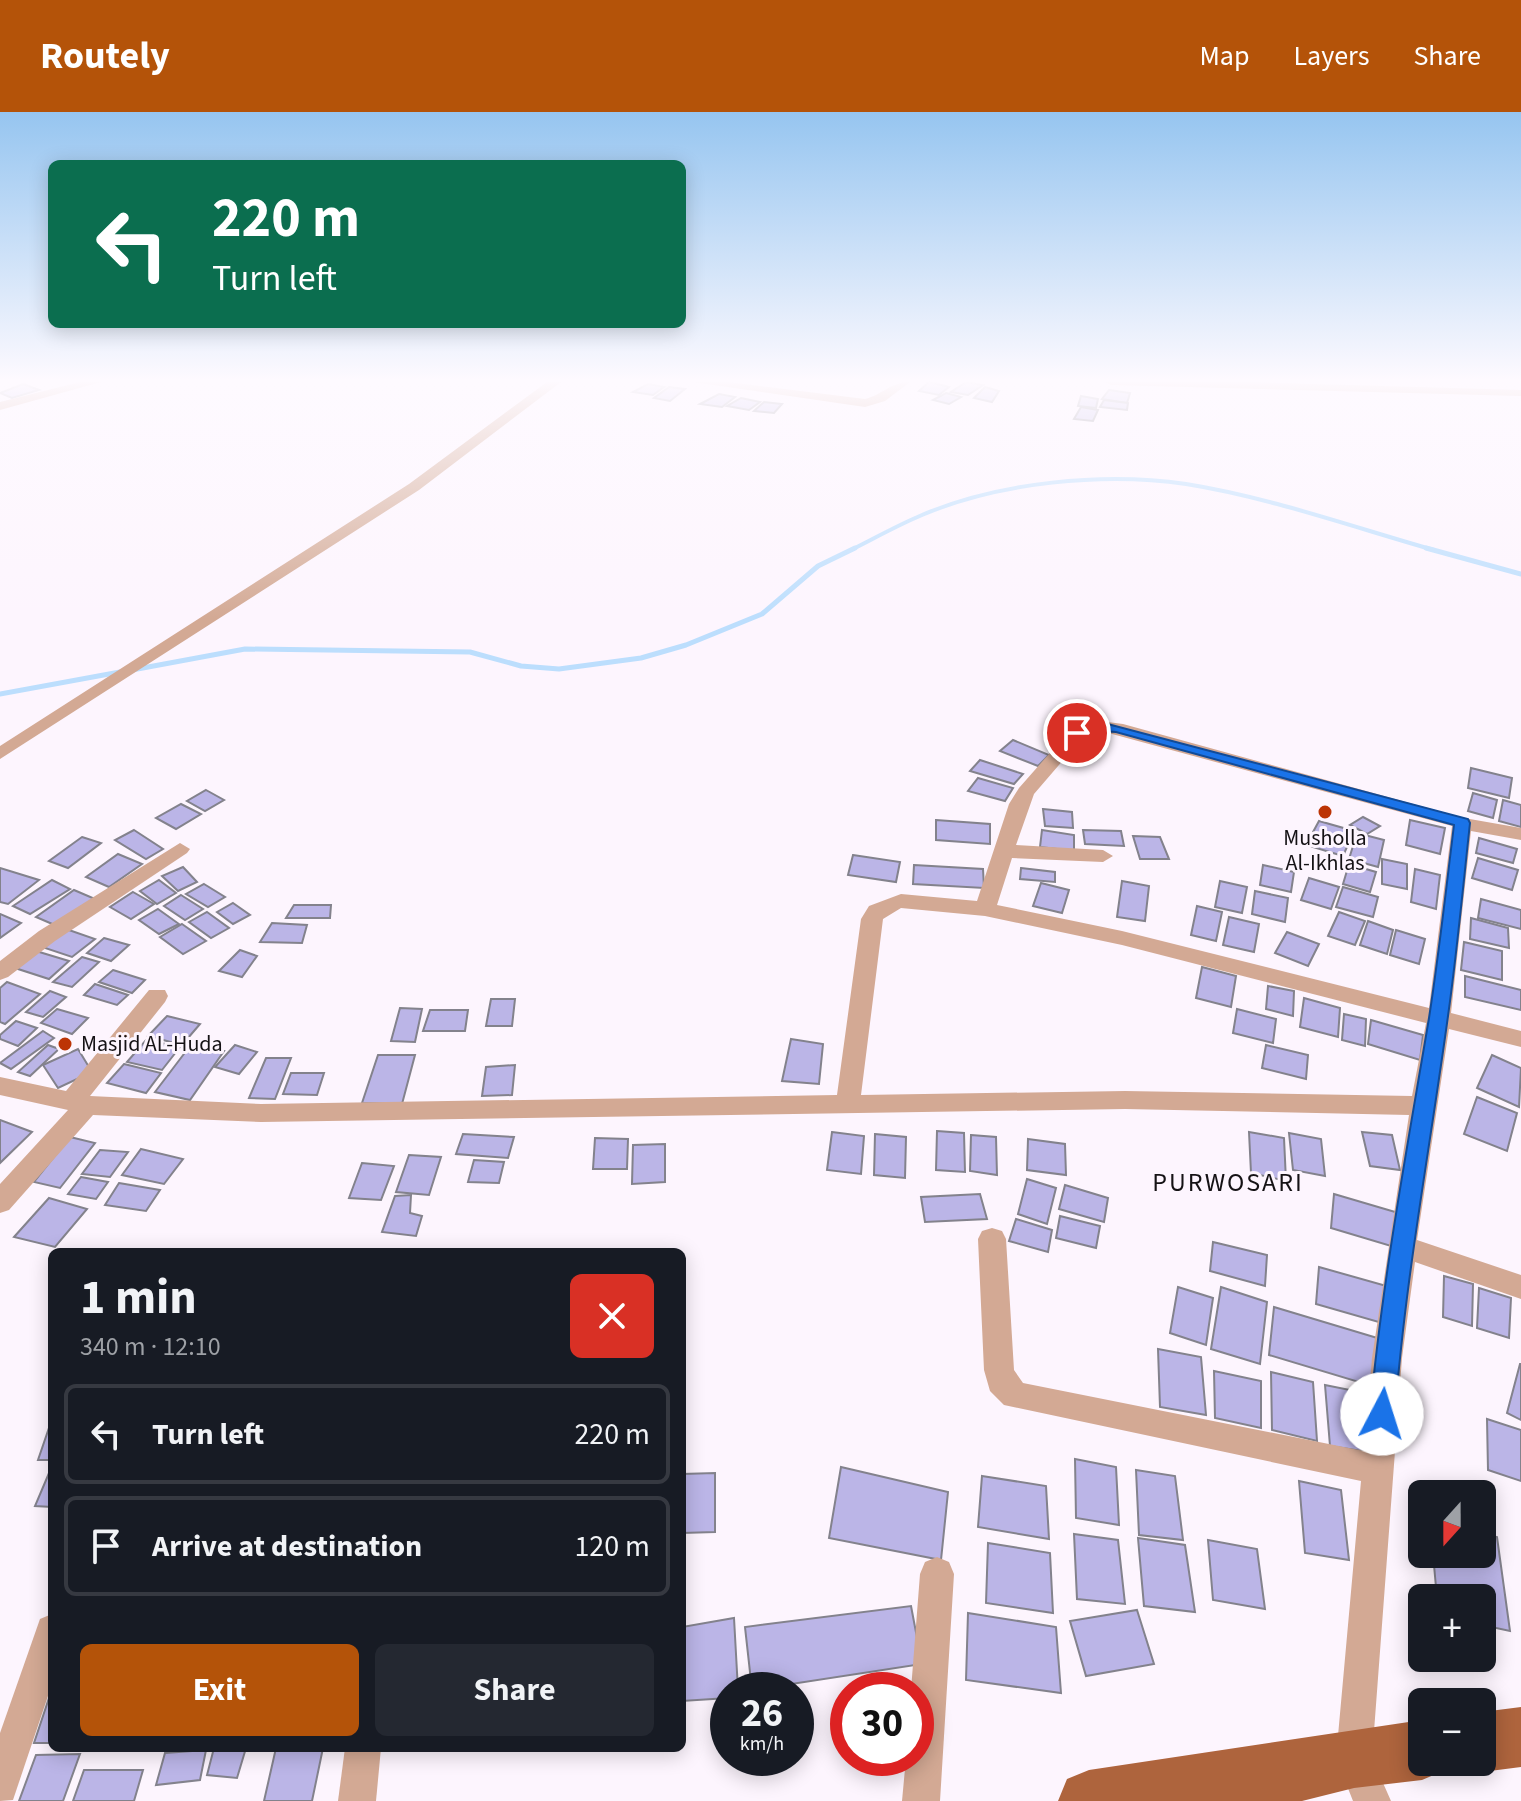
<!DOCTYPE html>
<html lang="en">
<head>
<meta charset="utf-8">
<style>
	:root { --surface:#171b24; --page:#242831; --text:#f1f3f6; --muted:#9ea1a6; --line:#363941; --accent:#b45309 }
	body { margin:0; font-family:"Source Sans 3",sans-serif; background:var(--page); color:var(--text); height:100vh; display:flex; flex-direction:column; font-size:30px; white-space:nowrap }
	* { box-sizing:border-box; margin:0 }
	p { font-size:26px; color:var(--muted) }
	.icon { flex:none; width:44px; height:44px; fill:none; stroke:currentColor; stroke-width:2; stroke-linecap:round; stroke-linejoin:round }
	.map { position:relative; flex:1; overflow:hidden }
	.drawer { position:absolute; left:48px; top:1136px; width:638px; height:504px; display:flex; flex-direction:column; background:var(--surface); border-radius:12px; box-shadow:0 4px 20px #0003 }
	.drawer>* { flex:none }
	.guide { position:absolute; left:48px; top:48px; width:638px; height:168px; border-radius:12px; box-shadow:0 4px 20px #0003; background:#0b6e4f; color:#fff; overflow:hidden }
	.needle { width:52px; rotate:201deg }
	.controls { position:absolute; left:1408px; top:1368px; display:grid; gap:16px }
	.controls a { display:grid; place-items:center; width:88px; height:88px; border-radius:12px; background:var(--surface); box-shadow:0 4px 20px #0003; font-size:40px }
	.speed { position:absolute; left:710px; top:1560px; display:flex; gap:16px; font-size:40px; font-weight:700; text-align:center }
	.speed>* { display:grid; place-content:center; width:104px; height:104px; border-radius:50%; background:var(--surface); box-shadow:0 4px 20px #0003; line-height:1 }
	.speed small { font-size:20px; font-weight:400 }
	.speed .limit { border:12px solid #d22; background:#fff; color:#111 }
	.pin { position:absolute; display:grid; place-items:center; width:68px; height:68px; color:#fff; margin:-34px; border:4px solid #fff; border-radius:50%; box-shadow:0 2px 8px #0007 }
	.me { position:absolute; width:88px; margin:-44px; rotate:5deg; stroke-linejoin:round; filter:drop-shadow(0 0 6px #0008) }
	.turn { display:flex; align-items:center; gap:28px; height:168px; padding:0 32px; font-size:36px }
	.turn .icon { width:104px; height:104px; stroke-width:2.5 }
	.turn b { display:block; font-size:56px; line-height:68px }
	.round { display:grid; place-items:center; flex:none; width:84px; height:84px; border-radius:12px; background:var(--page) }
	.headline { display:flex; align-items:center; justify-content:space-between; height:136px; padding:0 32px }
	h1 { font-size:48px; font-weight:700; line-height:60px }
	.primary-button { display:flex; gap:16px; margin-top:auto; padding:16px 32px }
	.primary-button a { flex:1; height:92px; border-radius:12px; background:var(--accent); color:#fff; font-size:32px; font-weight:700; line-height:92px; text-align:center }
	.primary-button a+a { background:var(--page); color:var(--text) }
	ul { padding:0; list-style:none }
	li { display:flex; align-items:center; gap:24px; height:100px; margin:0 16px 12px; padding:0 16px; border:4px solid var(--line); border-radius:12px }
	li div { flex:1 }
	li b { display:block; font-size:30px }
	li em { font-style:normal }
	header { display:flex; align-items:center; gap:48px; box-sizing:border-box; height:112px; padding:0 40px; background:var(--accent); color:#fff }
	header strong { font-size:38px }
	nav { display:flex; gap:44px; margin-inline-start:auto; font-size:28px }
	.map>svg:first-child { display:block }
</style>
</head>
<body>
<header>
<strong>Routely</strong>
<nav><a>Map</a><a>Layers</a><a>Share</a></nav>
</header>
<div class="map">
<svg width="1521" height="1689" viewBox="0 0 1521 1689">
	<rect width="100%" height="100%" fill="#fdf5fe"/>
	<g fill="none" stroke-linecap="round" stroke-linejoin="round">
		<path stroke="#bcdefd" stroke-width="4" d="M851,438C875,426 898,413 922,403C999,370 1104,360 1186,372C1268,385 1353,415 1434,438"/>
		<g stroke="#bcdefd" stroke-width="5">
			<polyline points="1426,436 1521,462"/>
			<polyline points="132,558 245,537 470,540 521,554 559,557 641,546 686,533 762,502 818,454 855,436"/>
			<polyline points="0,582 120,560"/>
		</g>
	</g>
	<g fill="#bbb5e7" stroke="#83828c" stroke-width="2">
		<polygon points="929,270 930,270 949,275 939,283 919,279"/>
		<polygon points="966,270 983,273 968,283 951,280"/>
		<polygon points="23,272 39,278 12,286 0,281"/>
		<polygon points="648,272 664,275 653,283 633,280"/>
		<polygon points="669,275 685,277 670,289 654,286"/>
		<polygon points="985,275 999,279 992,290 974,286"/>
		<polygon points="1109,278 1130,281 1127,291 1102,287"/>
		<polygon points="946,281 961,285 949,292 933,288"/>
		<polygon points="719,282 735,285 722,295 700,292"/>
		<polygon points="1081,284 1098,287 1096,296 1078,294"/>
		<polygon points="741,286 760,290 749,298 727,294"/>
		<polygon points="1104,288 1128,291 1127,298 1100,295"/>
		<polygon points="764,290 782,292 774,301 754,299"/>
		<polygon points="1081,295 1098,298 1093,309 1074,307"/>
		<polygon points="1013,628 1049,643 1038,654 1000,639"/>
		<polygon points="980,648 1023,662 1014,672 970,659"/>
		<polygon points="1471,656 1512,666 1509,686 1468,676"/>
		<polygon points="978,666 1013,676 1005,689 968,679"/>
		<polygon points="206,678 224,688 205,699 187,689"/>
		<polygon points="1473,681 1497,688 1493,706 1468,699"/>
		<polygon points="1503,688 1521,693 1521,715 1499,709"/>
		<polygon points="181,692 201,702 176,717 156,706"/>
		<polygon points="1043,697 1072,700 1073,716 1045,714"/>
		<polygon points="1363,705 1380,714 1367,722 1350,713"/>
		<polygon points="936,708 990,712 990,732 936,728"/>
		<polygon points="1410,708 1445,716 1440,742 1406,733"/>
		<polygon points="1319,709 1354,719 1343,744 1306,733"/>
		<polygon points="134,718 163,737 146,747 115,728"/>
		<polygon points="1042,718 1074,723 1074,739 1040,735"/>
		<polygon points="1083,718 1121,719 1124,734 1085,732"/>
		<polygon points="1357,721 1384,728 1378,755 1349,747"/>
		<polygon points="1133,724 1160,725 1169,747 1140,747"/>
		<polygon points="82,725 101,731 68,756 49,749"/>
		<polygon points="1479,726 1517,737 1513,751 1476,741"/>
		<polygon points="118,742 142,752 109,775 86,765"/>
		<polygon points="853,743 900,750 896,770 848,763"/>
		<polygon points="1478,746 1518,758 1512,778 1472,766"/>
		<polygon points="1382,747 1407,752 1407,777 1382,772"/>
		<polygon points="1349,752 1376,760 1370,780 1343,772"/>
		<polygon points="914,753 983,757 984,776 913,772"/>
		<polygon points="1263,753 1294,760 1291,780 1260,773"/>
		<polygon points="183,755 197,770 178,779 162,764"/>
		<polygon points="0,756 39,768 8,792 0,790"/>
		<polygon points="1021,756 1055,760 1055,770 1020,767"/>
		<polygon points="1415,757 1440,763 1436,797 1411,790"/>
		<polygon points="1309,766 1339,775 1331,797 1301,788"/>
		<polygon points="52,768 70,777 30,802 13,794"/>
		<polygon points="159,768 176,781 157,792 140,779"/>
		<polygon points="1122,769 1149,774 1145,809 1117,805"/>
		<polygon points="1220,769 1247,775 1242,801 1215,795"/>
		<polygon points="1041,771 1069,778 1062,801 1033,794"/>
		<polygon points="204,772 225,785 208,795 186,782"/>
		<polygon points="1343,775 1378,785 1373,805 1336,795"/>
		<polygon points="74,778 95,787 57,814 36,805"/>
		<polygon points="1255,779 1288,786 1285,810 1252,802"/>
		<polygon points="133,780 154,792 131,807 110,795"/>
		<polygon points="181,783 203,797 185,808 164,794"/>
		<polygon points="1481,787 1521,798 1521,817 1478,806"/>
		<polygon points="233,791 250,803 233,812 217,800"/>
		<polygon points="294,793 331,793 330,806 286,806"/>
		<polygon points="1197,794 1222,800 1216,829 1191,823"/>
		<polygon points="158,797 179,812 159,822 139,808"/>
		<polygon points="207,800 229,816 211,826 189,810"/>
		<polygon points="1339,800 1365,809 1355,833 1328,824"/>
		<polygon points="0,802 21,811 0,826"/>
		<polygon points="1229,805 1259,812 1254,840 1223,833"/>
		<polygon points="1471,806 1508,816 1509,836 1470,827"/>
		<polygon points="1368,809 1393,818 1387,842 1360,833"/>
		<polygon points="272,811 307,813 302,831 260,830"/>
		<polygon points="182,812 206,829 183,842 160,825"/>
		<polygon points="66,817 95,827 72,845 42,835"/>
		<polygon points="1396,818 1425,827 1419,852 1390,843"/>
		<polygon points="1287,820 1319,832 1308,854 1275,841"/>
		<polygon points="104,826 129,833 111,849 87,841"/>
		<polygon points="1464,830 1502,839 1502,868 1461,858"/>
		<polygon points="240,838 257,844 242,865 219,859"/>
		<polygon points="36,839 69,849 49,867 15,856"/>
		<polygon points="82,845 99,850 72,875 53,870"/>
		<polygon points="1202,855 1236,864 1231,895 1196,886"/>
		<polygon points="113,858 145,868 132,881 99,870"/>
		<polygon points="1465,864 1521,878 1521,898 1465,885"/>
		<polygon points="7,870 40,882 5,912 0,910 0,876"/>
		<polygon points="95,872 128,883 117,893 84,883"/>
		<polygon points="1268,874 1294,879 1293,904 1266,897"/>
		<polygon points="50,879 66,885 43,905 26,900"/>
		<polygon points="1304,886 1340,896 1338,925 1300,915"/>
		<polygon points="491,887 515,887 512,914 486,914"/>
		<polygon points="400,896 422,897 415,930 391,929"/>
		<polygon points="57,897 88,906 72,922 41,911"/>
		<polygon points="1237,897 1276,907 1273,931 1233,921"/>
		<polygon points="430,898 468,898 465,919 423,919"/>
		<polygon points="1344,902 1366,907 1365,934 1342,928"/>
		<polygon points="167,904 200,912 182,933 148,924"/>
		<polygon points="1371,908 1423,923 1420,948 1368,932"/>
		<polygon points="16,909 37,916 18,934 0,927 0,923"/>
		<polygon points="43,919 54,926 11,957 0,951"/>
		<polygon points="791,927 823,932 819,972 782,969"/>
		<polygon points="146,928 180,935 162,958 127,950"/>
		<polygon points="48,933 59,937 30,964 18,960"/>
		<polygon points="235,933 257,940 239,962 215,955"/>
		<polygon points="1266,933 1308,943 1306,967 1262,956"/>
		<polygon points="190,934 224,939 190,988 155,980"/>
		<polygon points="78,937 92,960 58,976 43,953"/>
		<polygon points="378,943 415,943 402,992 362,991"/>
		<polygon points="1492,943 1521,956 1519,995 1477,976"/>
		<polygon points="266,946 291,946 275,987 249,986"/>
		<polygon points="124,952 161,961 146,981 107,971"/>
		<polygon points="515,953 512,983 482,984 486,955"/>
		<polygon points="291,961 324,961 317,983 283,982"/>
		<polygon points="1477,985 1517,1001 1507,1039 1464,1022"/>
		<polygon points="0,1008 32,1020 0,1051"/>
		<polygon points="937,1019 964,1021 965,1060 936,1058"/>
		<polygon points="832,1020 864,1024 861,1062 827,1058"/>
		<polygon points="1249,1020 1284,1026 1286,1069 1251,1061"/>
		<polygon points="1362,1020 1392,1023 1400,1058 1370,1054"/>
		<polygon points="1289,1021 1321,1027 1325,1064 1293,1058"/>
		<polygon points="463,1022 514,1025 508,1046 456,1042"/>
		<polygon points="875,1022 906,1025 905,1066 874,1063"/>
		<polygon points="971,1023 996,1025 997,1063 970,1059"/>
		<polygon points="70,1025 95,1031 60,1076 34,1070"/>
		<polygon points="595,1026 628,1027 627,1057 593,1057"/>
		<polygon points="1028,1027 1065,1032 1066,1063 1027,1058"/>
		<polygon points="665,1032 665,1070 632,1072 633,1033"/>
		<polygon points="141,1037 183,1047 164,1072 122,1063"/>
		<polygon points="100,1038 128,1040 110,1065 82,1062"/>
		<polygon points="409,1043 441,1045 429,1083 396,1080"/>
		<polygon points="474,1048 504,1050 499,1071 468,1070"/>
		<polygon points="362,1051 394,1054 381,1088 349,1086"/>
		<polygon points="81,1065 108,1070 96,1087 68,1082"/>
		<polygon points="1027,1067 1056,1076 1047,1112 1018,1102"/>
		<polygon points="119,1071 160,1078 146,1099 105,1093"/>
		<polygon points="1065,1073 1108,1086 1104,1110 1059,1097"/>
		<polygon points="980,1082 987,1107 925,1110 921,1085"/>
		<polygon points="1334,1082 1402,1102 1401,1137 1331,1116"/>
		<polygon points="411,1083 410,1101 422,1104 416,1124 382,1120 395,1084"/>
		<polygon points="49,1086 87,1097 55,1135 14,1125"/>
		<polygon points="1060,1104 1100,1114 1096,1136 1056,1126"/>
		<polygon points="1016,1107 1052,1118 1048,1140 1009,1129"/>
		<polygon points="1213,1130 1267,1143 1265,1174 1210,1159"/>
		<polygon points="1319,1155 1390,1175 1389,1213 1316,1192"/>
		<polygon points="1444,1164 1473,1172 1472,1214 1443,1205"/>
		<polygon points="1178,1175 1213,1186 1206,1233 1170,1221"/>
		<polygon points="1221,1175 1267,1190 1260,1252 1211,1237"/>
		<polygon points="1479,1176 1511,1186 1509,1226 1477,1216"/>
		<polygon points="1274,1195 1384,1228 1382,1277 1269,1243"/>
		<polygon points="1158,1237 1201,1245 1206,1303 1160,1295"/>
		<polygon points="1520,1252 1521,1252 1521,1308 1507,1301"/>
		<polygon points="1214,1259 1261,1269 1261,1316 1215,1306"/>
		<polygon points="1271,1260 1313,1270 1317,1329 1272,1318"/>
		<polygon points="1325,1273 1365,1281 1374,1341 1330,1334"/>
		<polygon points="52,1307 52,1348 38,1348"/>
		<polygon points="1487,1307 1521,1318 1521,1369 1488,1358"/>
		<polygon points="1075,1347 1116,1355 1119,1413 1076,1406"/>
		<polygon points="52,1354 52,1395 35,1394"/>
		<polygon points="841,1355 948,1380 941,1448 829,1426"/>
		<polygon points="1136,1358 1175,1364 1183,1428 1139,1423"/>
		<polygon points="715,1361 715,1420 682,1421 682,1362"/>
		<polygon points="982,1364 1046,1374 1049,1427 978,1415"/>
		<polygon points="1299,1369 1341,1378 1349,1448 1305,1441"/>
		<polygon points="1074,1422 1118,1428 1125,1492 1077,1487"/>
		<polygon points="1482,1422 1497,1425 1510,1519 1482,1513 1482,1486 1437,1486 1433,1442 1482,1442"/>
		<polygon points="1138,1426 1185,1433 1195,1500 1144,1494"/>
		<polygon points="1208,1428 1257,1437 1265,1497 1213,1488"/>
		<polygon points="988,1431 1050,1441 1053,1501 986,1491"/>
		<polygon points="911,1494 922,1552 752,1578 745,1515"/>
		<polygon points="1137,1498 1154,1552 1086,1564 1070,1509"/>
		<polygon points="968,1501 1056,1515 1061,1581 966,1568"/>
		<polygon points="734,1506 738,1578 728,1578 728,1586 682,1589 682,1515"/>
		<polygon points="52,1577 52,1631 34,1631"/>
		<polygon points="214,1636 246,1636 237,1666 207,1663"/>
		<polygon points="276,1636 323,1636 312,1689 264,1689"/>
		<polygon points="206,1638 200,1668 156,1673 165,1641"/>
		<polygon points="80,1642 63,1689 19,1689 36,1643"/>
		<polygon points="84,1658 143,1658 134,1689 73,1689"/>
	</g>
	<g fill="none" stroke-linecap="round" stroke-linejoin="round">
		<g fill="#d3a994" fill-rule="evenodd">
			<polygon points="80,270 101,270 0,298 0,290"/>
			<polygon points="547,270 561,270 419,378 0,647 0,634 409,372"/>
			<path d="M693,270H728L865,287C882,283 891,270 910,270L885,289L865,295Z"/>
			<polygon points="1105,270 1248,270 1521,278 1521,284 1111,273"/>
			<path d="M1100,609L1123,612L1464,706L1521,716V728L1471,719L1451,901L1521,919V935L1449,917L1417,1128L1521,1163V1187L1415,1150L1402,1246L1372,1646L1391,1689H1353L1336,1646L1361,1369L1004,1293L990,1279L984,1258L978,1127L982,1119L992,1116L1002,1119L1006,1127L1014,1258L1023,1271L1364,1339L1372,1246L1409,1003L1125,997L261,1010L93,1003L9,1098L0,1101V1072L68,998L0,983V965L66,979L149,878H165L168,884L165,890L90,984L261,992L837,983L861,807L869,794L901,782L977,789L1009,692L1019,676L1071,617ZM1101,619L1452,714L1429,896L1122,819L997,793L1012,746L1103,750L1113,744L1103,738L1016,733L1034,682L1083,625ZM901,796L985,804L1122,833L1426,911L1412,984L1125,979L861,983L883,807Z"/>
			<polygon points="180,731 190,737 187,741 55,829 8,865 0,868 0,849 39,819"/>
			<polygon points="937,1445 949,1450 954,1462 940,1689 902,1689 906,1646 916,1646 916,1578 911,1578 920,1462 925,1450"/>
			<polygon points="52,1502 52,1572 13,1688 0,1689 0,1621 40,1507"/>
			<polygon points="345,1636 381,1636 376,1689 338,1689"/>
		</g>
		<g fill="#ae643d" fill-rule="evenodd">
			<polygon points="1521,1595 1521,1655 1482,1660 1461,1651 1482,1650 1482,1600"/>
			<polygon points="1422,1608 1422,1650 1447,1650 1443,1659 1422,1668 1354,1676 1302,1689 1058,1689 1067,1667 1089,1658"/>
		</g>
	</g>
	<linearGradient id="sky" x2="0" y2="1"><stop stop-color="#96c5f0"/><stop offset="0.53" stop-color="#fefaff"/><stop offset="1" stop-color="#fefaff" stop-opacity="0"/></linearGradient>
	<rect width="1521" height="507" fill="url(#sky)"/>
	<path fill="#1a73e8" stroke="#114b97" stroke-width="2" d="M1100,610L1468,707L1470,711C1463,775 1457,840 1448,904C1430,1036 1405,1168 1395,1302L1391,1310L1382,1313L1373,1310L1370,1302C1382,1169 1407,1037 1429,906C1439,842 1446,777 1454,713L1116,620L1100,619L1077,626L1070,621Z"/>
	<g fill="#bc3405" stroke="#fdf5fe" stroke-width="3">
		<circle cx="1325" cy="700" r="8"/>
		<circle cx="65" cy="932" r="8"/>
	</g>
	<g text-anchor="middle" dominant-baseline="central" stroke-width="6" stroke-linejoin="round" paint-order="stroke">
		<g font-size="22" fill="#151215" stroke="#fdf5fe">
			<text x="1325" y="726">Musholla<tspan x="1325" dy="25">Al-Ikhlas</tspan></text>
			<text x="81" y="932" text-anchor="start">Masjid AL-Huda</text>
		</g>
		<g font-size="26" letter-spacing="2" fill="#151215" stroke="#fdf5fe">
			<text x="1228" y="1070">PURWOSARI</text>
		</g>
	</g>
</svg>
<div class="controls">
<a><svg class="needle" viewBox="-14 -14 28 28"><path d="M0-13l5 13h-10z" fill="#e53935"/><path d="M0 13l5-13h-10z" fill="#9ea1a6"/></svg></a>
<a>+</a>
<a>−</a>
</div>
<div class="speed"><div>26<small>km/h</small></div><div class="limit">30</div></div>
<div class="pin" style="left:1077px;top:621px;background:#d93025"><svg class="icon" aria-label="arrive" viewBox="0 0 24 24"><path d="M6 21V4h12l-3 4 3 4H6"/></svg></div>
<svg class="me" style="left:1382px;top:1302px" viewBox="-20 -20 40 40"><circle r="19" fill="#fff"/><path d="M0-13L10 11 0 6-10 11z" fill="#1a73e8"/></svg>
<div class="guide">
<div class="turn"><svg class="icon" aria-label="left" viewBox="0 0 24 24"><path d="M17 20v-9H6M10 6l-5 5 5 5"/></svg><div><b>220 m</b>Turn left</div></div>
</div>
<section class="drawer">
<div class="headline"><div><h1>1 min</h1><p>340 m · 12:10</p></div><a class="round" style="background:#d93025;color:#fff"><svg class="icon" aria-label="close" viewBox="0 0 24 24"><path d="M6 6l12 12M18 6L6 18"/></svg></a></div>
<ul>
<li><svg class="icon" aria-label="left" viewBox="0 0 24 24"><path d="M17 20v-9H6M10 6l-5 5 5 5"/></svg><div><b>Turn left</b></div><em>220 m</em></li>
<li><svg class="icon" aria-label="arrive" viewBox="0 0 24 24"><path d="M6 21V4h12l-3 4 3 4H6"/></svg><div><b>Arrive at destination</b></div><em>120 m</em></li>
</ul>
<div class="primary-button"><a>Exit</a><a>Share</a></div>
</section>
</div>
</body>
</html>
